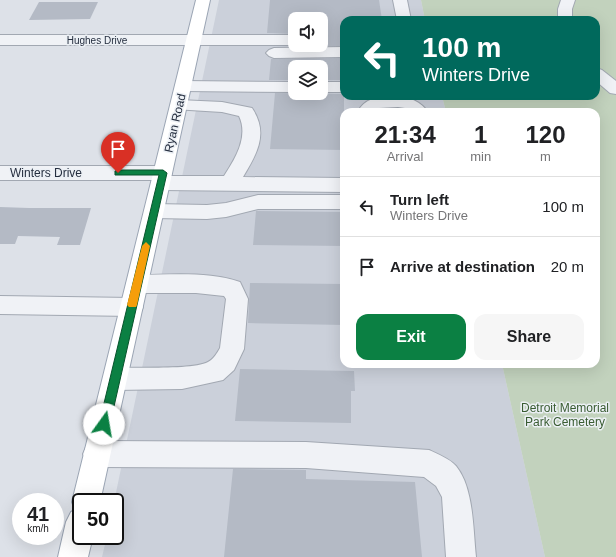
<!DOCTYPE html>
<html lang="en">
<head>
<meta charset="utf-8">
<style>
	:root { --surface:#fff; --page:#f6f6f6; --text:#202124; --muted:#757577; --line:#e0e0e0; --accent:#0b8043 }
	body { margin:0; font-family:Helvetica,sans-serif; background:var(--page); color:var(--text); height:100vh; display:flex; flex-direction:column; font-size:15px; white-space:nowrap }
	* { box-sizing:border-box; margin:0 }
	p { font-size:13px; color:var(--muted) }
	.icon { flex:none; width:22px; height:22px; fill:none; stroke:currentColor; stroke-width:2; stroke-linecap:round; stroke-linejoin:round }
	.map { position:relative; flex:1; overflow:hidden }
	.sheet { position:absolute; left:340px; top:108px; width:260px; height:260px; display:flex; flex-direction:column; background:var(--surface); border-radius:12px; box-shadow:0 4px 16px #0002 }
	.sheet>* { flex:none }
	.banner { position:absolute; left:340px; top:16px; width:260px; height:84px; border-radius:12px; box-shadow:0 4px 16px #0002; background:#00695c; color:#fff; overflow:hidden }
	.fabs { position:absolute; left:288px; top:12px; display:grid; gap:8px }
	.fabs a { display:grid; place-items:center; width:40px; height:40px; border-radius:8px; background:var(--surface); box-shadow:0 4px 16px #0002; font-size:20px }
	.speed { position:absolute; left:12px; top:493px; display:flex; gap:8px; font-size:20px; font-weight:700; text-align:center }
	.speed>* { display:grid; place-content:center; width:52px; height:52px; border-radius:50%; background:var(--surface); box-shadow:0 4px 16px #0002; line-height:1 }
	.speed small { font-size:10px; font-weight:400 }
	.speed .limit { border:2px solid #111; border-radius:6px; background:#fff; color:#111 }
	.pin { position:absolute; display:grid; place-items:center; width:34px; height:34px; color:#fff; margin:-41px -17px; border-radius:50% 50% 50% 0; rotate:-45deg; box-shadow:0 0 4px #0007 }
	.pin .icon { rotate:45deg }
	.me { position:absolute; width:44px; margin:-22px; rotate:13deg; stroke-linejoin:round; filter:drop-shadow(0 0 3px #0008) }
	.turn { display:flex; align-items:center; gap:14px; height:84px; padding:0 16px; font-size:18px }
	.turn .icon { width:52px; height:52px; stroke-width:2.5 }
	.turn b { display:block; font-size:28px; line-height:34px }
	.eta { display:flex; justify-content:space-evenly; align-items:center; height:68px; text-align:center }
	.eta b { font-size:24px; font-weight:700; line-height:28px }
	.primary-button { display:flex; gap:8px; margin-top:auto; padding:8px 16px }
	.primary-button a { flex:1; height:46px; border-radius:12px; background:var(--accent); color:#fff; font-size:16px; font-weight:700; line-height:46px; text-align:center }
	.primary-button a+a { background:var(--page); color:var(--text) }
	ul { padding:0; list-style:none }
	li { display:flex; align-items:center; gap:12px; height:60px; padding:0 16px; border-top:1px solid var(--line) }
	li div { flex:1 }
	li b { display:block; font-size:15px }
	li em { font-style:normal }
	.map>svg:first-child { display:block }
</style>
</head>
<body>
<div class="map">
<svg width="616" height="557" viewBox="0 0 616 557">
	<rect width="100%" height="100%" fill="#dde1e8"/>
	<path fill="#cbd0da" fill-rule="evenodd" d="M219,0H421L425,20H344V96H442L446,112H344V364H502L545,557H102L107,536H115L114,502ZM295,19H321V45H295ZM295,67H321V93H295Z"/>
	<polygon fill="#c2d2bd" points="421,0 616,0 616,557 545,557 502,364 596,364 596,112 446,112 442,96 596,96 596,20 425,20"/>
	<g fill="#b4bac5">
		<polygon points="270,0 379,0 382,20 344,20 344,46 296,46 321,45 321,19 295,19 295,34 267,33"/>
		<polygon points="39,2 98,2 90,19 29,20"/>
		<polygon points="344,58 344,80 321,80 321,67 295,67 295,80 269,80 271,59"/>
		<polygon points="275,93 344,94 344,150 270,149"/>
		<polygon points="0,207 29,208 91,208 80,245 57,245 60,237 18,236 15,244 0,244"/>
		<polygon points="256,211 344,212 344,246 253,245"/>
		<polygon points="250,283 344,284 344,325 248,323"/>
		<polygon points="240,369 354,371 355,391 351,391 351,423 235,421"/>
		<polygon points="233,469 306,470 306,479 415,482 422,557 224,557"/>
	</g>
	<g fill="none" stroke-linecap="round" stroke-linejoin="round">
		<defs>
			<g id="minor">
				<polygon points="393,0 407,0 411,20 397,20"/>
				<polygon points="561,0 575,0 572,9 572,20 558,20 558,9"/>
				<rect x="0" y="35" width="295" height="10"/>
				<polygon points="344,47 344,57 274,58 269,56 266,53 269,50 274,48"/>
				<polygon points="596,68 602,70 616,81 616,94 610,93 596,81"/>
				<polygon points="183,81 295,82 295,92 183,91 177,89 175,86 177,83"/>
				<rect x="321" y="82" width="23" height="10"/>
				<path d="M398,96C411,98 420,101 428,112H410L405,108L398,107L379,108V112H361L360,108C369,96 385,96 398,96Z"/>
				<path d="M179,100L222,102L252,108C269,133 257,154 243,177L344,178V192L161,190L154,188L151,183L153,180H0V166H163L170,168L172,173L171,176H224C235,159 249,137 239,116L222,112L173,109L171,105L173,101Z"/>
				<polygon points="258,195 344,195 344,209 258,209 226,217 207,219 154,218 147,216 144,211 147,206 154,204 207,205 226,203"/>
				<path d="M137,275C170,275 208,271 240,282L248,299L244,349L234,370L223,380L182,389L115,390L106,387L103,379L106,371L115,368C135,367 193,370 208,362C214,359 217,353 220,348L226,299L224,296L196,293H137L129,290L126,284L129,278Z"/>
				<polygon points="0,296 132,298 140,300 143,307 140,314 132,316 0,314"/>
				<path d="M97,441L306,442L429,450C438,454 450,459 456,466C474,488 473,530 476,557H446L442,497L436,486L424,477L306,468L97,467L87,463L83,454L87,445Z"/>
			</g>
			<polygon id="major" points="196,0 210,0 100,502 81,502 81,536 93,536 88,557 58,557 66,522 71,512 75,510 72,502"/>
		</defs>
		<use href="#minor" stroke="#a2a8b2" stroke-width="2"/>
		<use href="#major" stroke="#9ba5b4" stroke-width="2"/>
		<use href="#minor" fill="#f0f2f6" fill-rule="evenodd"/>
		<use href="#major" fill="#fff" fill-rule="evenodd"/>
	</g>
	<polygon fill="#0b8043" stroke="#07532c" points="118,170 163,170 167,173 110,424 108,428 104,429 100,428 99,424 159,175 115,175 115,171"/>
	<polygon fill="#f59e0b" points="146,242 150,246 137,305 136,307 129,307 127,305 142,246"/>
	<g text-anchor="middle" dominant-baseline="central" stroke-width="3" stroke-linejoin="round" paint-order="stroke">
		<g font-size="10" fill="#252e3f" stroke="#ecf0f5">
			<text x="97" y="40">Hughes Drive</text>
		</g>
		<g font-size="12" fill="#252e3f" stroke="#ecf0f5">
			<text transform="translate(175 123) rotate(-77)">Ryan Road</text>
			<text x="46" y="173">Winters Drive</text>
		</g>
		<g font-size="12" fill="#395c32" stroke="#ecf0f5">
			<text x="565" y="408">Detroit Memorial<tspan x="565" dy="14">Park Cemetery</tspan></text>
		</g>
	</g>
</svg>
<div class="fabs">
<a><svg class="icon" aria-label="sound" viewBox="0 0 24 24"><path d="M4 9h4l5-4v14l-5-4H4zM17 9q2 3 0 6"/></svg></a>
<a><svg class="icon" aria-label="layers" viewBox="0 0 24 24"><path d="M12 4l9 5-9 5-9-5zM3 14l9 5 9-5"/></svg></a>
</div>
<div class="speed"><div>41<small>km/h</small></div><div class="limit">50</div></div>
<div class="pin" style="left:118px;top:173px;background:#d93025"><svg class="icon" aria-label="arrive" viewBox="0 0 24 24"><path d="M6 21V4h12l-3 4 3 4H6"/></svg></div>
<svg class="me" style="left:104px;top:424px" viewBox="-20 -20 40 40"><circle r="19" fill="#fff"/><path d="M0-13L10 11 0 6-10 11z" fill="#0b8043"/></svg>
<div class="banner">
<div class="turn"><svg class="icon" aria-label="left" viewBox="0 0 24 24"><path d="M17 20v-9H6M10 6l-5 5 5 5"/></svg><div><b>100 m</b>Winters Drive</div></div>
</div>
<section class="sheet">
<div class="eta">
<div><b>21:34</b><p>Arrival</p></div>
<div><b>1</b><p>min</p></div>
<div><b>120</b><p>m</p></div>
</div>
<ul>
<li><svg class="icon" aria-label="left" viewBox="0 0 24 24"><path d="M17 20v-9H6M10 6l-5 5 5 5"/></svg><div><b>Turn left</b><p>Winters Drive</p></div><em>100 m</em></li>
<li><svg class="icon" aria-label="arrive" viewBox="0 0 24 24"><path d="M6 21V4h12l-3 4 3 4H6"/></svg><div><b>Arrive at destination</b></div><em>20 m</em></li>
</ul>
<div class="primary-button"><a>Exit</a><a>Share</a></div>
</section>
</div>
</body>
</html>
